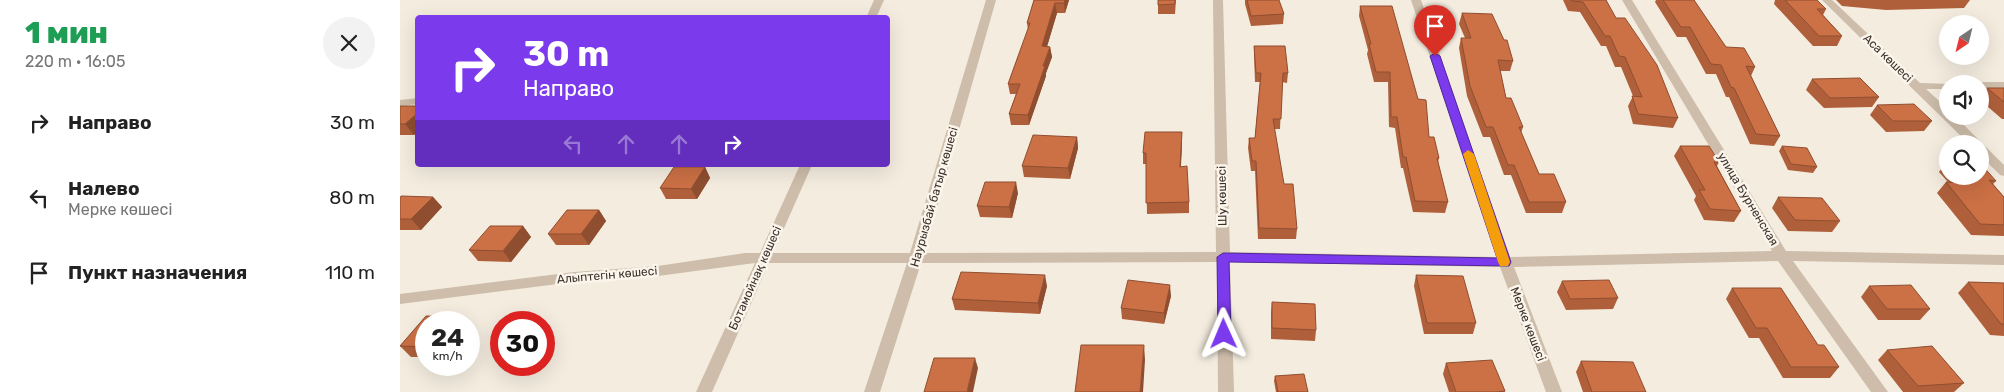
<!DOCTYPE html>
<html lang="ru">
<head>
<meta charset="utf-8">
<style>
	:root { --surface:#fff; --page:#f2f2f2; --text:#222; --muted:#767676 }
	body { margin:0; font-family:Rubik,sans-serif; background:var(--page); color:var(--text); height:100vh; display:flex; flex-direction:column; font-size:19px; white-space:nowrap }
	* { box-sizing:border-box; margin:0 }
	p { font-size:16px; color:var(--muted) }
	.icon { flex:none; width:28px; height:28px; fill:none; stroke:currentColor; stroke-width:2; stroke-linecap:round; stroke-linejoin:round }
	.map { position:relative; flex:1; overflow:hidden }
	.drawer { display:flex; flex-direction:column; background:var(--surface); width:400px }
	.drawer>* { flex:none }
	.banner { position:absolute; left:15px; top:15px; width:475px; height:152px; border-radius:5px; box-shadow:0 5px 20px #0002; background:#7c3aed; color:#fff; overflow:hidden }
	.needle { width:32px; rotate:215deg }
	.buttons { position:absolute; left:1539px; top:15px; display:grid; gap:10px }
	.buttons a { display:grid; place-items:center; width:50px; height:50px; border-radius:50%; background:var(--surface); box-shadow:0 5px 20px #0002; font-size:25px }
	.speed { position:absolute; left:15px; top:311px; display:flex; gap:10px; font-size:25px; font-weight:700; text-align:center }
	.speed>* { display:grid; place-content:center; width:65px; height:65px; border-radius:50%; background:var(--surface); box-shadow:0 5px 20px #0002; line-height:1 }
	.speed small { font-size:12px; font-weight:400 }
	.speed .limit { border:8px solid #d22; background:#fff; color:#111 }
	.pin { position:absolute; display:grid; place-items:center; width:42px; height:42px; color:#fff; margin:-51px -21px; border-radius:50% 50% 50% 0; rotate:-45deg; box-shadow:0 0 5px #0007 }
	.pin .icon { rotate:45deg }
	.me { position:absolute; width:55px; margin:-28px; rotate:359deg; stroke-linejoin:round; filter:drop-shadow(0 0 4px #0008) }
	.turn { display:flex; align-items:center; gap:18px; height:105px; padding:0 25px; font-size:22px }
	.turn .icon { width:65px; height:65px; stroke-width:2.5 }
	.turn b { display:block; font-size:35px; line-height:42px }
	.lanes { display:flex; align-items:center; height:48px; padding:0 25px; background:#0003; justify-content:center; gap:25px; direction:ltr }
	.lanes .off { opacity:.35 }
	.round { display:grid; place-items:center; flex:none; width:52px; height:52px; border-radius:26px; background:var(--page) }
	.overview { display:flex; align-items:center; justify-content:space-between; height:85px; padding:0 25px }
	h1 { font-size:30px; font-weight:800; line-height:38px; color:#1e9e55 }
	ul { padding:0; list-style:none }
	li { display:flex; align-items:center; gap:15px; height:75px; padding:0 25px }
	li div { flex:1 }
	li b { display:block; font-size:19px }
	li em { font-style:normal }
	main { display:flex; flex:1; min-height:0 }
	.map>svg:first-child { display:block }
</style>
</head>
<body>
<main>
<section class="drawer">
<div class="overview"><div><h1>1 мин</h1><p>220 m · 16:05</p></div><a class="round"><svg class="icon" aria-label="close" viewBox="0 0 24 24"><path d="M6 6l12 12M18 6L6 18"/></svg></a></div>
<ul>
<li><svg class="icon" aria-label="right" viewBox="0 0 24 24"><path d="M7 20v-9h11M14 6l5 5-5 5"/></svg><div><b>Направо</b></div><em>30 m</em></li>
<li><svg class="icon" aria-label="left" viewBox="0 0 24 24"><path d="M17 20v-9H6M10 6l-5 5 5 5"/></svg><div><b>Налево</b><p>Мерке көшесі</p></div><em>80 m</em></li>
<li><svg class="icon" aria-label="arrive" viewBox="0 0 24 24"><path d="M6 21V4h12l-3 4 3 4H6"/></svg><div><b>Пункт назначения</b></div><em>110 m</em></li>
</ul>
</section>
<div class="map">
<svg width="1604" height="392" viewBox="0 0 1604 392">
	<rect width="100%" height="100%" fill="#f4ecdf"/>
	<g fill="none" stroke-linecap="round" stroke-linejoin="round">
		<g fill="#cdbdaa" fill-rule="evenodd">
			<polygon points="474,0 484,0 476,18 466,18"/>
			<polygon points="586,0 596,0 524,253 816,252 813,0 823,0 830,252 1097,257 1011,0 1021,0 1110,257 1372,251 1222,0 1232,0 1386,251 1604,255 1604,265 1393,261 1488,392 1471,392 1378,261 1114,267 1162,392 1146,392 1100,267 830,262 834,392 818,392 817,262 521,263 480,392 464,392 507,263 369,263 312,392 296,392 355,263 258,276 174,282 0,304 0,294 174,272 258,266 345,253 360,253 400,165 412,165 373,253 510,253"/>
			<polygon points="1422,0 1432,0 1520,83 1552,84 1548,84 1548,89 1526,89 1548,109 1548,116 1555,116 1604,165 1604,176 1600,175 1580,155 1580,144 1569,144"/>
			<polygon points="1580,82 1604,82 1604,88 1580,88 1580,84 1575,84"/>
			<polygon points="18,98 18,104 0,106 0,100"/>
		</g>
	</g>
	<g fill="#af603b">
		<polygon points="634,0 669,0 665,13 657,13 647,46 650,47 652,57 646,73 646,76 629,125 611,125 609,114 616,94 610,94 608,84 628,30 627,23"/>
		<polygon points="758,0 776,0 775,14 758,14"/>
		<polygon points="845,0 879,0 884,14 883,24 851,26 845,4"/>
		<polygon points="1163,0 1206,0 1216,18 1278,118 1273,128 1233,124 1228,106 1233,96 1221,67 1215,67 1206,46 1201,46 1180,12 1168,11"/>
		<polygon points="1256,0 1294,0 1326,47 1355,67 1351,76 1380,136 1374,146 1350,144 1329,97 1326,97 1316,74 1306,74 1286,37 1277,37 1255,2"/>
		<polygon points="1375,0 1417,0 1426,9 1423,15 1442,36 1437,46 1413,46 1374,4"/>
		<polygon points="1436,0 1570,0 1564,8 1486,10 1442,6"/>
		<polygon points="960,6 1018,99 1029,137 1039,158 1038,162 1048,202 1045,213 1013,212 1003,168 1001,168 995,128 989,127 988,82 974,82 967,54 968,50 959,16"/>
		<polygon points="1062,13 1113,61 1110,71 1100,71 1106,98 1123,127 1121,133 1139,174 1166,202 1162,213 1126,213 1111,175 1104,175 1090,137 1083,137 1067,96 1059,48 1061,38 1065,38 1059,24"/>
		<polygon points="854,46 888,73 887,83 882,82 880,129 874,129 884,184 897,229 896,239 858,239 855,171 851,171 848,148 849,138 855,138 860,82 855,82 854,56"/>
		<polygon points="1412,79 1479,97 1472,107 1424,108 1406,90"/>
		<polygon points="1587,88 1604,88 1604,119 1602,119 1580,100 1580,98"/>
		<polygon points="1477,105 1532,121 1524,131 1486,132 1470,115"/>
		<polygon points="0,106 18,106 18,131 14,135 0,135"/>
		<polygon points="677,137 678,148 670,179 624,177 622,166"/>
		<polygon points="782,143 781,167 789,202 789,213 747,214 746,164 743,164 743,153"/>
		<polygon points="1280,146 1319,162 1317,166 1341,211 1334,222 1304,220 1294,200 1296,196 1274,156"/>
		<polygon points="1382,146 1417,167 1413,173 1388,170 1379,151"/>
		<polygon points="1547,161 1548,176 1580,176 1596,181 1593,184 1604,197 1604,236 1571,235 1537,193 1546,182 1548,182 1539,172"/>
		<polygon points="305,167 310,178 297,199 266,199 260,188"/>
		<polygon points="618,193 612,218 580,217 577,206"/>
		<polygon points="33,197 42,207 21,230 0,230 0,198"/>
		<polygon points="1378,197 1440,221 1432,232 1388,231 1372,208"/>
		<polygon points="199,210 206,221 189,245 156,245 148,234"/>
		<polygon points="123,226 131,237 111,262 78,261 69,250"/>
		<polygon points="1016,275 1076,323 1073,334 1024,334 1014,286"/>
		<polygon points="1162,281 1218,298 1213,309 1166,310 1157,292"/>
		<polygon points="1568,282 1604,283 1604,336 1590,335 1558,293"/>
		<polygon points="647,286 640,314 555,310 552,299"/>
		<polygon points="1469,286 1530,309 1520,320 1478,320 1461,297"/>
		<polygon points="1332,288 1418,345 1439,367 1430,378 1383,378 1359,338 1349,338 1326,299"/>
		<polygon points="771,296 764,324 722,319 721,308"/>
		<polygon points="872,302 916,330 915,341 871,339 871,313"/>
		<polygon points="26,316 62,317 67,322 26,322 26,357 11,357 0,346"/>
		<polygon points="1487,350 1564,383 1554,392 1503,392 1478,360"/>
		<polygon points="1181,361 1246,392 1183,392 1176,372"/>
		<polygon points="1046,363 1105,391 1105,392 1049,392 1043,374"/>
		<polygon points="875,376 908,392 876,392 874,381"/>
	</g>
	<g fill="#8f4e30">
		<polygon points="665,0 669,0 665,13 664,3"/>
		<polygon points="655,3 657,13 644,57 642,46"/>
		<polygon points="650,47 652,57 646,73 646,76 629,125 628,115"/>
		<polygon points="18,113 18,131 14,135 5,124"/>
		<polygon points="782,132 782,143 780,177 780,167"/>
		<polygon points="677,137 678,148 670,179 668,168"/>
		<polygon points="305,167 310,178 297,199 291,189"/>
		<polygon points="616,182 618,193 612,218 609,207"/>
		<polygon points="33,197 42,207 21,230 11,219"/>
		<polygon points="199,210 206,221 189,245 181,234"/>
		<polygon points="123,226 131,237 111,262 103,251"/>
		<polygon points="645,275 647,286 640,314 638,303"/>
		<polygon points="770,285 771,296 764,324 764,313"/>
		<polygon points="62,317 67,322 57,322"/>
		<polygon points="69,324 72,328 69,331"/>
		<polygon points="744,345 745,360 743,392 740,392"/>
		<polygon points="575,358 578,368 573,392 567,392"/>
	</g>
	<g fill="#cc7045" stroke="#8f4e30">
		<polygon points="634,0 665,0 664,3 655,3 642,46 650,47 643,66 645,66 628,115 609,114 620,84 608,84 630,23 627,23"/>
		<polygon points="758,0 775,0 775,4 758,5"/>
		<polygon points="847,0 879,0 884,14 851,16"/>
		<polygon points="1171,0 1206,0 1216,18 1225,18 1257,65 1278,118 1238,114 1232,96 1242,97 1225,57 1219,56 1210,36 1205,36 1183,2 1172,1"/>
		<polygon points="1263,0 1294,0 1326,47 1344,48 1355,67 1346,66 1380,136 1356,134 1334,88 1331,87 1321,65 1311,64 1290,27 1281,27"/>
		<polygon points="1385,0 1417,0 1426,9 1417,9 1442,36 1419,36"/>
		<polygon points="960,6 992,6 1018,99 1026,100 1029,137 1034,137 1039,158 1037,158 1048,202 1015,201 1006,157 1003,157 997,117 991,117 990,72 976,72 969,44 971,44"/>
		<polygon points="1062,13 1092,14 1104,40 1107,40 1113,61 1098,60 1106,98 1111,98 1123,127 1119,127 1139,174 1154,174 1166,202 1129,202 1114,165 1108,165 1093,127 1086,127 1070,86 1061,38 1071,38"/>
		<polygon points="854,46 885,46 888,73 883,73 881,119 873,119 884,184 893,184 897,229 859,228 856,161 852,161 849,138 855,138 861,73 856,73"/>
		<polygon points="1460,78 1479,97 1430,98 1412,79"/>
		<polygon points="1587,88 1604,88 1604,102"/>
		<polygon points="1514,104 1532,121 1493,121 1477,105"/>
		<polygon points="0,106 18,106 18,113 5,124 0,124"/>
		<polygon points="745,132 782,132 780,167 787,166 789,202 746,203 746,153 743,153"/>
		<polygon points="633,135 677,137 668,168 622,166"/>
		<polygon points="1280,146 1309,146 1319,162 1314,162 1341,211 1310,209 1299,190 1305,190"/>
		<polygon points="1382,146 1407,148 1417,167 1391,164"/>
		<polygon points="1580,163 1596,181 1589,180 1604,197 1604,225 1580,224 1546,182 1566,183 1560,176 1580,176"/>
		<polygon points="274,167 305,167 291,189 260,188"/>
		<polygon points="585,182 616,182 609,207 577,206"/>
		<polygon points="1,196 33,197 11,219 0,219 0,198"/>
		<polygon points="1378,197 1422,198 1440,221 1395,220"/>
		<polygon points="167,210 199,210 181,234 148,234"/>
		<polygon points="90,226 123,226 103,251 69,250"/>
		<polygon points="561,272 645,275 638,303 552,299"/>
		<polygon points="1016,275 1063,276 1076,323 1027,323"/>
		<polygon points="728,280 770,285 764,313 721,308"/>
		<polygon points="1209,280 1218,298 1170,299 1162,281"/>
		<polygon points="1568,282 1604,283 1604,324 1601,324"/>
		<polygon points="1511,285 1530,309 1487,309 1469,286"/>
		<polygon points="1332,288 1381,288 1418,345 1424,345 1439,367 1391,367 1367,328 1356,328"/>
		<polygon points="872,302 915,304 916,330 872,328"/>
		<polygon points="26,316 62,317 57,322 26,322 26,347 0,346"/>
		<polygon points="681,345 744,345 740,392 675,392"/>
		<polygon points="1532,346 1564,383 1518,386 1487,350"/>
		<polygon points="534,358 575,358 567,392 524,392"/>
		<polygon points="1092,360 1105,391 1096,392 1056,392 1046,363"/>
		<polygon points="1181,361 1233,362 1246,392 1192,392"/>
		<polygon points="904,374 908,392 878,392 875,376"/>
	</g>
	<polygon fill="#7c3aed" stroke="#51269a" points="1035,53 1040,56 1111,262 1109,266 829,262 831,334 829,338 824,340 820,338 818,334 817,257 823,253 1097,258 1030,56"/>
	<polygon fill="#f59e0b" points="1068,150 1074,154 1110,262 1108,266 1100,266 1098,262 1063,154"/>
	<g text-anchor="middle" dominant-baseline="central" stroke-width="5" stroke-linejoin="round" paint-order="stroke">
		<g font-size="12" fill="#3a302a" stroke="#fbf5ec">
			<text transform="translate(1488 58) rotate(44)">Аса көшесі</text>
			<text transform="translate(822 196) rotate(-91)">Шу көшесі</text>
			<text transform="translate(534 197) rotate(-74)">Наурызбай батыр көшесі</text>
			<text transform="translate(1348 199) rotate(59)">улица Бурненская</text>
			<text transform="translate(207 275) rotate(-5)">Алыптегін көшесі</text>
			<text transform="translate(355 278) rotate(-66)">Ботамойнақ көшесі</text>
			<text transform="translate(1128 324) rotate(69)">Мерке көшесі</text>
		</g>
	</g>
</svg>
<div class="buttons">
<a><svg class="needle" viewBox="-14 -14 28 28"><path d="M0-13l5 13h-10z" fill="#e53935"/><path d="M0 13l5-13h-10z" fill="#767676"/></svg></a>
<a><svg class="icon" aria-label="sound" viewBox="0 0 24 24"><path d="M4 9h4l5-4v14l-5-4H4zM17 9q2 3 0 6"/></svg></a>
<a><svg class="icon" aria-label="search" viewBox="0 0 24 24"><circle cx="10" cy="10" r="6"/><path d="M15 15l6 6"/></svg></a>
</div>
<div class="speed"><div>24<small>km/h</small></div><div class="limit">30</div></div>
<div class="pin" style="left:1035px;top:56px;background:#d93025"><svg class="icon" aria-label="arrive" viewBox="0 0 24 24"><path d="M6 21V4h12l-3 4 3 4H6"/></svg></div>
<svg class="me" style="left:824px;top:334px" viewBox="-20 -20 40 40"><path d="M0-17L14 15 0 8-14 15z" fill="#7c3aed" stroke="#fff" stroke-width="4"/></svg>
<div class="banner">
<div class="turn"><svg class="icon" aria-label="right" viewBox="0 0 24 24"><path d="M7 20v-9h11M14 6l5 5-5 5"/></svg><div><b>30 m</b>Направо</div></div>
<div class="lanes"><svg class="icon off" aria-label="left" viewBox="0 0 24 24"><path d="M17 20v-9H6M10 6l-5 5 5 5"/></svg><svg class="icon off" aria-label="ahead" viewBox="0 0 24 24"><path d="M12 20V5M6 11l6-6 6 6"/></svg><svg class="icon off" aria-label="ahead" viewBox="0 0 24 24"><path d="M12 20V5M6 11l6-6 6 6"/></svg><svg class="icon" aria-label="right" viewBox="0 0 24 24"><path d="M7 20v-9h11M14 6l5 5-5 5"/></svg></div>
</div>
</div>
</main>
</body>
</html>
